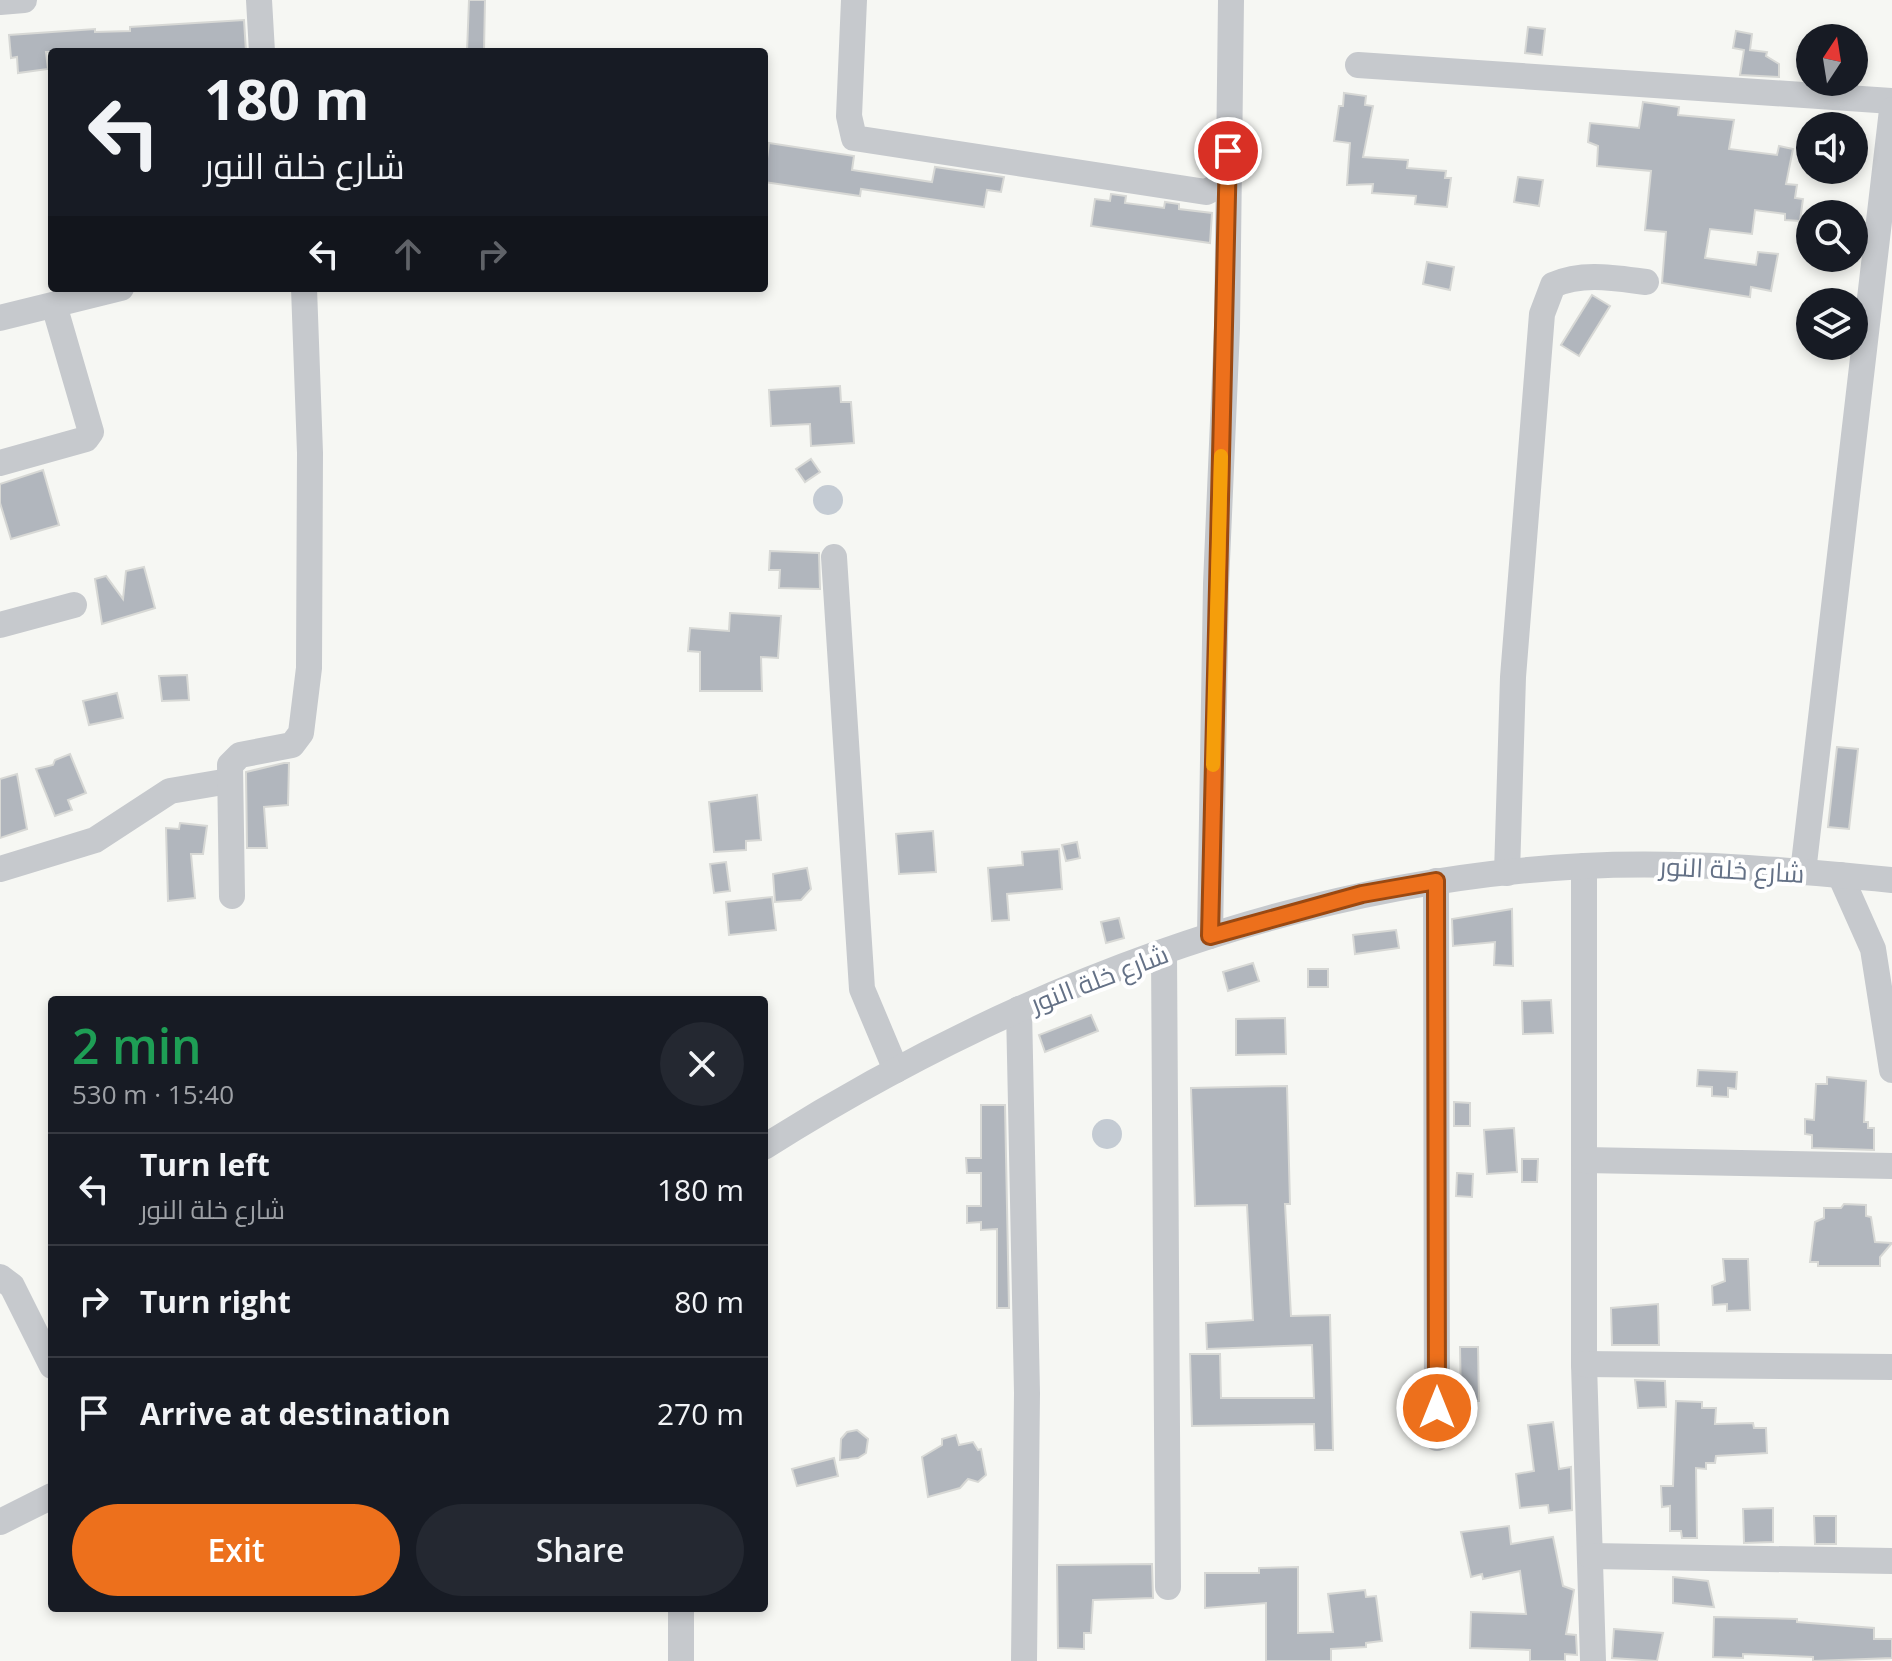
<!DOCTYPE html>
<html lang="en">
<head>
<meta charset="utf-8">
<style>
	:root { --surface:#171b24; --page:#242831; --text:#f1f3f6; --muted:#9ea1a6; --line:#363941; --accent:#ed701c }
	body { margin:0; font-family:"Open Sans",Cairo,sans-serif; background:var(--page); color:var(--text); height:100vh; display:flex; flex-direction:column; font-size:30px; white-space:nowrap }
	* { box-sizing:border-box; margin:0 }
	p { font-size:26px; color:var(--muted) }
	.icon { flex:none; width:44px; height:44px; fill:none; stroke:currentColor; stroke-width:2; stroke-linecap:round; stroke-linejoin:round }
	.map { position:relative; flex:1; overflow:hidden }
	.details { position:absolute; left:48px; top:996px; width:720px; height:616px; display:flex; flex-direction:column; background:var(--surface); border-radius:8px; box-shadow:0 4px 12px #0003 }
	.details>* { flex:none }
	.guide { position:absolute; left:48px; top:48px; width:720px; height:244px; border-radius:8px; box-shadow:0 4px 12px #0003; background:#171b24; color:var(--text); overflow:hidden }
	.needle { width:52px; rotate:12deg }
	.tools { position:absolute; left:1796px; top:24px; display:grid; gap:16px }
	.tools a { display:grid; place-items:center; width:72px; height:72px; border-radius:50%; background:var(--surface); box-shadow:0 4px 12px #0003; font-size:40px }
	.pin { position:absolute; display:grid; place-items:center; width:68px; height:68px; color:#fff; margin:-34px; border:4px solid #fff; border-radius:50%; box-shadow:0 2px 8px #0007 }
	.me { position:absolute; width:88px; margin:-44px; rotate:0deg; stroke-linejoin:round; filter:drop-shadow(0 0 6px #0008) }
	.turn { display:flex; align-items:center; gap:28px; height:168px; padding:0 24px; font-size:36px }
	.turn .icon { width:104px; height:104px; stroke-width:2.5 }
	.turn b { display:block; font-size:56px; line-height:68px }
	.lanes { display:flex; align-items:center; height:76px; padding:0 24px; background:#0003; justify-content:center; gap:40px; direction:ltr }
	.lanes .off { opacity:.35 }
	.round { display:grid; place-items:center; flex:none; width:84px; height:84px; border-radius:42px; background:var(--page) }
	.summary { display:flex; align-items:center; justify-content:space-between; height:136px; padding:0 24px }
	h1 { font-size:48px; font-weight:600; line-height:60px; color:#1e9e55 }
	.cta { display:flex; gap:16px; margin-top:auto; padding:16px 24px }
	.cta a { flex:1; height:92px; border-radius:48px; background:var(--accent); color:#fff; font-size:32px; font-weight:600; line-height:92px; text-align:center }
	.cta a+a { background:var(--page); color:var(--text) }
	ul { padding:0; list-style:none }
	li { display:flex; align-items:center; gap:24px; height:112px; padding:0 24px; border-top:2px solid var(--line) }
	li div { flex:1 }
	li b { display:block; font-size:30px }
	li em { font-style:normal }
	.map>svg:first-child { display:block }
</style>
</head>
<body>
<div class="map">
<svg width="1892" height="1661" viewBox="0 0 1892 1661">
	<rect width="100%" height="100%" fill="#f6f7f3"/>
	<g fill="#c4cbd3">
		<circle cx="828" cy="500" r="15"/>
		<circle cx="1107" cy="1134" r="15"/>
	</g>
	<g fill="#b1b6bd" stroke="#d7d8d5" stroke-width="2">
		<polygon points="469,0 485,0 484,52 467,52"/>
		<polygon points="244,20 246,52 46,52 48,69 18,73 17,57 11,58 9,35 95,29 95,32 130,31 130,27"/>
		<polygon points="1528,27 1545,29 1542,55 1525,53"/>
		<polygon points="1736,31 1752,34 1750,50 1767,52 1766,56 1779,64 1779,77 1740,75 1744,50 1733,48"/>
		<polygon points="1344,93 1366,96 1365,105 1373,106 1363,157 1408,160 1407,168 1446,171 1445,178 1451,178 1447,207 1415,204 1416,196 1372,193 1373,184 1347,185 1350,143 1334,141 1339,106 1343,106"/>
		<polygon points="1643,102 1679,107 1678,115 1734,120 1729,149 1777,155 1779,146 1793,149 1786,184 1797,185 1795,198 1803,199 1800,221 1785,220 1785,214 1755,210 1752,234 1710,229 1705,258 1756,265 1758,252 1778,254 1771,291 1751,287 1750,297 1662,283 1666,232 1645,230 1651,171 1597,166 1598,146 1588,142 1590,123 1639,128"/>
		<polygon points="769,143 854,156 852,170 932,182 935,167 1004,177 1001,192 987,190 984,207 861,189 860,196 764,182"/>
		<polygon points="1518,177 1543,180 1539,206 1514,202"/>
		<polygon points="1111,194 1126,196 1125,203 1164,208 1165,202 1179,204 1179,209 1212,213 1210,243 1091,226 1095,199 1110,201"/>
		<polygon points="1427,262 1454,267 1450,290 1423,284"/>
		<polygon points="1592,295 1610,306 1579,356 1561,345"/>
		<polygon points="840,386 841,402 851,402 854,443 811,446 810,424 771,426 769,390"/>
		<polygon points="811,459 820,472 805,482 796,469"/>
		<polygon points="43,470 59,525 11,539 0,503 0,484"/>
		<polygon points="770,551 819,553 820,589 779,588 780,570 769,570"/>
		<polygon points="144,567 155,608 102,624 95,579 106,576 123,599 126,571"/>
		<polygon points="730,613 781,616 778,658 761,657 762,691 700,691 700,652 688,651 690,628 729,631"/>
		<polygon points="187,675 189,700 162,701 159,676"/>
		<polygon points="117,693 123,718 89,725 83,701"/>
		<polygon points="1837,747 1858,749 1849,829 1828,827"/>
		<polygon points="70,754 86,793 68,800 72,810 55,816 36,769 53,765 55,760"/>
		<polygon points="284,763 289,763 288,805 264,807 267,848 247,848 246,772"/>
		<polygon points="17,774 27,829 0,838 0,779"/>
		<polygon points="757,795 761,840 746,841 746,850 714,852 709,802"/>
		<polygon points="180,823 207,826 203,854 191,854 195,898 168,901 166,828 179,829"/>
		<polygon points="933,831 936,872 899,874 896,834"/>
		<polygon points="1077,842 1080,858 1066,861 1062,845"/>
		<polygon points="1059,849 1062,889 1007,894 1009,920 992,921 988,868 1023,865 1022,852"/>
		<polygon points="726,862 730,891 714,893 710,864"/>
		<polygon points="807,868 811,889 801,900 775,902 773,874"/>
		<polygon points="772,897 776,930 729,935 726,902"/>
		<polygon points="1512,909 1513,966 1494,965 1495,942 1453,946 1452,919"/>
		<polygon points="1119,918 1124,938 1106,943 1101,922"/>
		<polygon points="1396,930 1399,948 1355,954 1353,935"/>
		<polygon points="1253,963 1259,981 1228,991 1223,972"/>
		<rect x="1308" y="969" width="20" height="18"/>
		<polygon points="1551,1000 1553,1033 1523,1034 1522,1001"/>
		<polygon points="1091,1015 1098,1031 1045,1052 1039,1035"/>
		<polygon points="1285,1018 1286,1054 1236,1055 1236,1019"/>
		<polygon points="1698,1070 1737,1072 1736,1089 1728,1088 1728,1097 1712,1096 1712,1087 1697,1086"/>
		<polygon points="1827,1077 1866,1081 1864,1122 1868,1122 1868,1128 1874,1128 1874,1150 1812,1148 1812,1135 1805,1134 1805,1119 1814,1120 1816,1084 1827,1084"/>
		<polygon points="1287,1086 1290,1204 1285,1204 1291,1316 1330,1315 1333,1450 1315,1450 1314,1424 1192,1426 1190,1354 1220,1354 1221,1398 1314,1398 1312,1345 1207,1349 1206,1323 1253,1320 1247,1205 1195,1206 1191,1088"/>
		<polygon points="1454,1102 1470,1103 1470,1126 1454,1126"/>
		<polygon points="981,1105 1005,1105 1009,1308 997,1308 997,1229 981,1230 981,1222 967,1223 967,1206 981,1206 981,1173 967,1173 966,1158 981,1158"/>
		<polygon points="1514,1128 1517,1172 1487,1174 1484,1130"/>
		<polygon points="1522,1159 1538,1159 1537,1182 1522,1182"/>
		<polygon points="1457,1173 1473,1174 1472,1197 1456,1196"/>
		<polygon points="1844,1204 1866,1205 1866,1216 1871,1217 1875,1242 1892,1243 1880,1257 1880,1266 1818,1266 1818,1262 1810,1262 1815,1222 1824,1218 1824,1208 1841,1208"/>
		<polygon points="1723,1259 1748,1259 1750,1310 1727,1311 1727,1304 1713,1305 1712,1286 1725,1281"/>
		<polygon points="1658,1304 1659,1345 1612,1345 1611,1308"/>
		<polygon points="1460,1347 1478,1347 1479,1401 1461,1401"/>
		<polygon points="1635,1380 1665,1381 1666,1407 1638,1408"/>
		<polygon points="1676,1401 1702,1402 1702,1408 1716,1408 1715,1424 1753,1423 1754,1428 1766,1428 1767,1453 1716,1456 1715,1463 1706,1463 1706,1469 1696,1468 1697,1538 1682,1538 1681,1531 1670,1531 1670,1506 1662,1507 1661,1486 1673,1486"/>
		<polygon points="1553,1422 1559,1469 1571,1467 1572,1510 1549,1513 1548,1505 1520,1508 1516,1474 1534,1471 1528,1425"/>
		<polygon points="857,1430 868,1439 866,1453 858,1458 840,1460 841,1439 847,1432"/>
		<polygon points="956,1435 959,1445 973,1442 978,1450 981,1449 986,1475 978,1482 968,1479 960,1488 928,1497 922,1457 942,1445 942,1439"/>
		<polygon points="834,1458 838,1476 797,1486 792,1469"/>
		<polygon points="1773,1508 1773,1542 1744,1543 1743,1509"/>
		<polygon points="1814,1516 1836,1516 1836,1544 1815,1544"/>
		<polygon points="1509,1526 1511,1544 1553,1537 1563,1586 1574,1590 1566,1634 1576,1635 1577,1655 1565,1654 1565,1661 1530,1661 1530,1650 1470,1648 1471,1612 1526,1614 1520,1571 1483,1579 1482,1574 1471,1577 1461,1532"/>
		<polygon points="1152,1564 1153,1598 1093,1600 1091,1633 1084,1633 1084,1649 1058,1648 1057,1565"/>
		<polygon points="1298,1567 1298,1633 1333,1632 1328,1594 1365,1590 1366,1597 1376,1596 1382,1641 1366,1643 1366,1647 1331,1649 1331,1661 1266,1661 1266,1603 1205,1608 1205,1573 1259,1573 1259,1568"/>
		<polygon points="1673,1577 1708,1581 1714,1607 1673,1603"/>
		<polygon points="1714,1617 1797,1619 1797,1622 1874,1628 1874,1639 1892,1639 1892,1658 1813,1661 1813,1657 1743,1654 1743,1658 1713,1657"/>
		<polygon points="1614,1629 1663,1633 1657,1661 1612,1658"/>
	</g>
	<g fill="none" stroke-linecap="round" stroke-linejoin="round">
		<g stroke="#c6c9cd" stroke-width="26">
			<polyline points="259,0 262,52"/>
			<polyline points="854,0 849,116 854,138 1206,192 1228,181"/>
			<polyline points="0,2 24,0"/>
			<polyline points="1358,65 1892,101"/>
			<polyline points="0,318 121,288"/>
			<polyline points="0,463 86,439 91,432 54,305"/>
			<polyline points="834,557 862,989 896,1070"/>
			<polyline points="0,625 74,605"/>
			<polyline points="1584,866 1584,1364 1593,1661"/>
			<polyline points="0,869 95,840 170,791 229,781"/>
			<polyline points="1803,872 1892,110"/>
			<path d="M1507,873L1513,677L1542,314L1553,285C1583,272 1614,278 1646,282"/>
			<polyline points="1840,875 1873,949 1892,1070"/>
			<polyline points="1436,881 1437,1438"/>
			<polyline points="232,896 230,765 240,755 292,745 301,733 309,668 310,453 304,288"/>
			<polyline points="1210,936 1216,584 1227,328 1231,0"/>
			<polyline points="1164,952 1168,1587"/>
			<polyline points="1019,1009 1027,1393 1024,1661"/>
			<path d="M764,1147C1010,992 1291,881 1584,866C1687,861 1790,870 1892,880"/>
			<polyline points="1584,1160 1892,1166"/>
			<polyline points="0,1277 12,1286 52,1366"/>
			<polyline points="1584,1364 1892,1367"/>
			<polyline points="0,1522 52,1496"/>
			<polyline points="1591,1556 1892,1561"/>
			<polyline points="681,1661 681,1608"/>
		</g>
	</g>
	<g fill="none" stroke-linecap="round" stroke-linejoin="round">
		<defs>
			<polyline id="route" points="1228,151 1210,936 1362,894 1436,881 1437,1408"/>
		</defs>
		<use href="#route" stroke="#9a4912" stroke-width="20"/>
		<use href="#route" stroke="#ed701c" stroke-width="14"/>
		<polyline stroke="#f59e0b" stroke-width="14" points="1213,765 1221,456"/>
	</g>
	<g text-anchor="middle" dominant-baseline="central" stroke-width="8" stroke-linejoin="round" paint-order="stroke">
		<g font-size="26" fill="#647186" stroke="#fff">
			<text transform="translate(1732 869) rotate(3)">شارع خلة النور</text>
			<text transform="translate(1099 978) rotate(-21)">شارع خلة النور</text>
		</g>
	</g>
</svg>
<div class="tools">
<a><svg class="needle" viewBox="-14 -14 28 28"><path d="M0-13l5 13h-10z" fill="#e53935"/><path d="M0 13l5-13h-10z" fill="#9ea1a6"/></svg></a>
<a><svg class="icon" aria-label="sound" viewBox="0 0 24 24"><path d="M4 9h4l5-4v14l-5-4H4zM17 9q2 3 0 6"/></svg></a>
<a><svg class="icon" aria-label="search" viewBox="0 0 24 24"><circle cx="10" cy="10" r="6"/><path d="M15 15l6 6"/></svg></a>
<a><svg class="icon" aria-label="layers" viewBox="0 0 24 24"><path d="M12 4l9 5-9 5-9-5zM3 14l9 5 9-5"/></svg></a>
</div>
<div class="pin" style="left:1228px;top:151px;background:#d93025"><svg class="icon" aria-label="arrive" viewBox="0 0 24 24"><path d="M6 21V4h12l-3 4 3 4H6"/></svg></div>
<svg class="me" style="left:1437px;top:1408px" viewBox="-20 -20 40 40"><circle r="17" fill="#ed701c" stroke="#fff" stroke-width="3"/><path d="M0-11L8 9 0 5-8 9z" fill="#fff"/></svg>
<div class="guide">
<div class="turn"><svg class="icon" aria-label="left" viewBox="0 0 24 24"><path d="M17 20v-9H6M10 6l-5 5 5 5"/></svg><div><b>180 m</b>شارع خلة النور</div></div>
<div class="lanes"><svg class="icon" aria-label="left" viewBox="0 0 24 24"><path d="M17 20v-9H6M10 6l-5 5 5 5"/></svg><svg class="icon off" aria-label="ahead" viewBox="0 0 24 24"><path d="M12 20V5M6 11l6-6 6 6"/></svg><svg class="icon off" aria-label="right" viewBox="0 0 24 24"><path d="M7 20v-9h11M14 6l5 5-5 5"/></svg></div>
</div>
<section class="details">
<div class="summary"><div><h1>2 min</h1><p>530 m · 15:40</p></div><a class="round"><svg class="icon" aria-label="close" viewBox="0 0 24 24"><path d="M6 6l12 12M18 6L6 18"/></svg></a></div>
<ul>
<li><svg class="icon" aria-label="left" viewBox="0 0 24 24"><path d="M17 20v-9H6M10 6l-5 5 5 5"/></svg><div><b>Turn left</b><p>شارع خلة النور</p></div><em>180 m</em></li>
<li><svg class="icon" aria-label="right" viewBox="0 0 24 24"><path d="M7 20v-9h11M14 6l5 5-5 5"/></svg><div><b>Turn right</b></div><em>80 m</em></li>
<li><svg class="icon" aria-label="arrive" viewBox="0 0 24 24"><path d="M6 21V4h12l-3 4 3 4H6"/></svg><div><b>Arrive at destination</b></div><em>270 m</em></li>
</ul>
<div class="cta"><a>Exit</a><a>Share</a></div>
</section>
</div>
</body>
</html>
